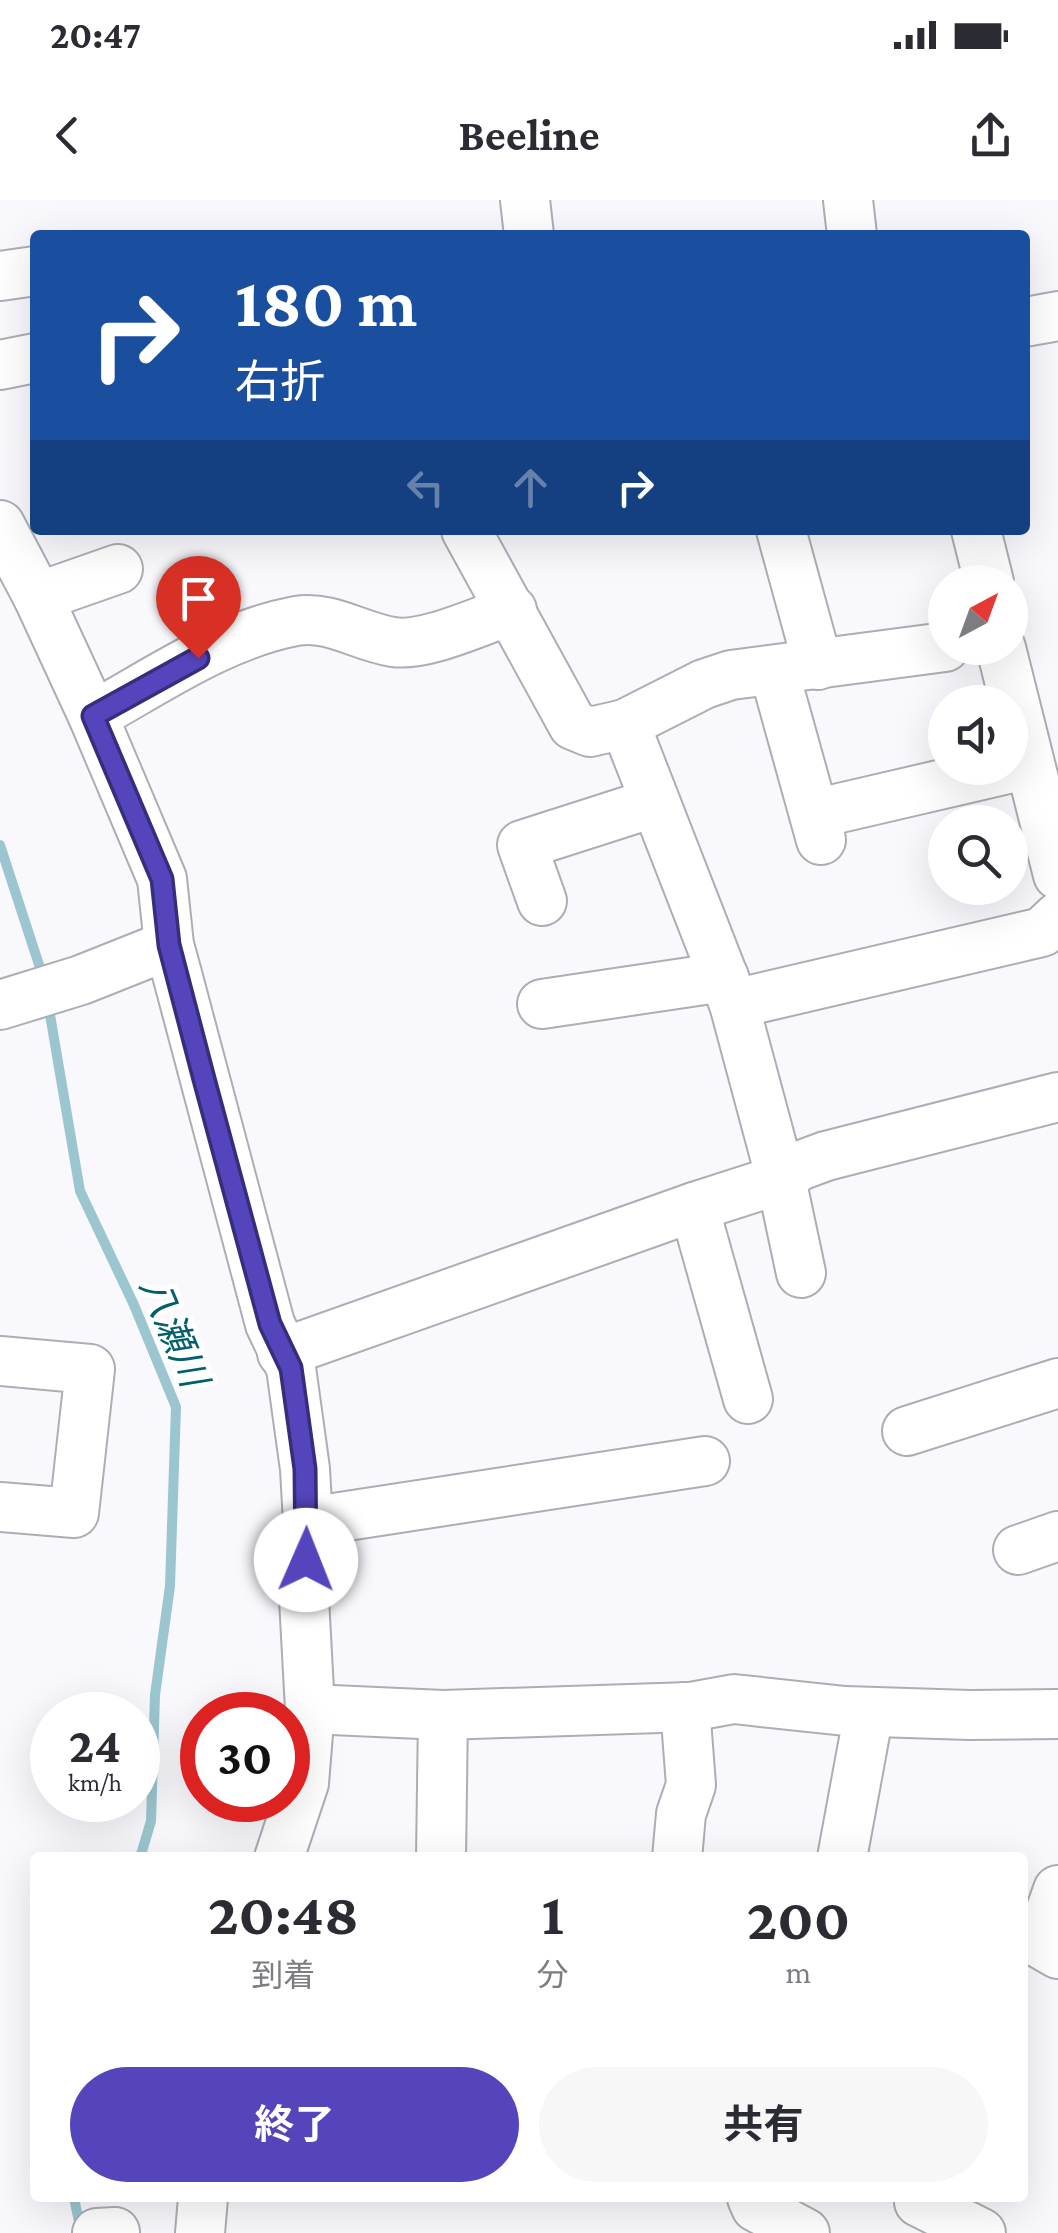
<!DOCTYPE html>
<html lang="ja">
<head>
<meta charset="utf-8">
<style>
	:root { --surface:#fff; --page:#f7f7f7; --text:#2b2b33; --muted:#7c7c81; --accent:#5545bd }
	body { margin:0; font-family:"Crimson Pro","Noto Sans JP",serif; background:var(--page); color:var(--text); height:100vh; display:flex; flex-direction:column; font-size:38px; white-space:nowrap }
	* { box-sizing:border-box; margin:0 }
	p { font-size:32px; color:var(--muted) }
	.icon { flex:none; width:55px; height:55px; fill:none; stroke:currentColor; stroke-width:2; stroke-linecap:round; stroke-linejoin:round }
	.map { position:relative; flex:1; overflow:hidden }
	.drawer { position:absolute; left:30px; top:1652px; width:998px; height:350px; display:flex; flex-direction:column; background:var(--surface); border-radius:10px; box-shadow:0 10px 40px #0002 }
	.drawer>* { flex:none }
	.hud { position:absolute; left:30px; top:30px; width:1000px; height:305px; border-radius:10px; box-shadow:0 10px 40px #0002; background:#1a4fa0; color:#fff; overflow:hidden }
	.needle { width:65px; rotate:41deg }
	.controls { position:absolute; left:928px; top:365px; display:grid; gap:20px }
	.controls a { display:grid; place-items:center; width:100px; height:100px; border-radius:50%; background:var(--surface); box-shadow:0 10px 40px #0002; font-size:50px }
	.speed { position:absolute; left:30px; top:1492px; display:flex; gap:20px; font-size:50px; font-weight:700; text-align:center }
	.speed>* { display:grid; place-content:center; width:130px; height:130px; border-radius:50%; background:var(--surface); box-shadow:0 10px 40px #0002; line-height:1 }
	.speed small { font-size:25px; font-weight:400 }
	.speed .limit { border:15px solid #d22; background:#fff; color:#111 }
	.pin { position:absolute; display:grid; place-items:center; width:85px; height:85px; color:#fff; margin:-102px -42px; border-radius:50% 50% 50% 0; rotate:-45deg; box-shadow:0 0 10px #0007 }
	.pin .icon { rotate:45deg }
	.me { position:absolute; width:110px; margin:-55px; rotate:1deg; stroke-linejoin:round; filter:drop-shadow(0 0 8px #0008) }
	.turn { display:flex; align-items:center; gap:35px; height:210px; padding:0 40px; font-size:45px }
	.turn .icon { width:130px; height:130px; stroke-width:2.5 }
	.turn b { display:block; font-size:70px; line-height:85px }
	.lanes { display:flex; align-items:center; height:95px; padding:0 40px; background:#0003; justify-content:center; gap:50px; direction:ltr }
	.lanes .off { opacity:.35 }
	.eta { display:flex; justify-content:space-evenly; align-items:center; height:170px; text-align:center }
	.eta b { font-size:60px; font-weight:700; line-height:70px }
	.action { display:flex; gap:20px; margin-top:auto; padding:20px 40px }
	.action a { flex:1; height:115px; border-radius:60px; background:var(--accent); color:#fff; font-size:40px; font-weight:700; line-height:115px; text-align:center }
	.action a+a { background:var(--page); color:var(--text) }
	.status { display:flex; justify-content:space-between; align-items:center; height:70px; padding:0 50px; background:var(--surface); direction:ltr }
	.status svg { height:28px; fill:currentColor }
	header { display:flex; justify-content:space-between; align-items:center; height:130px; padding:0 40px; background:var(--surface); font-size:45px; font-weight:700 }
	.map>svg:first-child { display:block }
</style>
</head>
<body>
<div class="status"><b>20:47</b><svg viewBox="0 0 49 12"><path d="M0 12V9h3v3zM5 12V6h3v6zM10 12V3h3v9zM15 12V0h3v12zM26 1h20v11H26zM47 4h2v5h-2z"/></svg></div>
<header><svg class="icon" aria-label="back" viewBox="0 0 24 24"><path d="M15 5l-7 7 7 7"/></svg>Beeline<svg class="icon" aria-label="share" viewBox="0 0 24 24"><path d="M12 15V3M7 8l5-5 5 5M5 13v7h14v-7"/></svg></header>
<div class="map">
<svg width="1058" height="2033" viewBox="0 0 1058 2033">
	<rect width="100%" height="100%" fill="#f8f8fd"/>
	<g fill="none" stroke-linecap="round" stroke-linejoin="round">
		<g stroke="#9cc6cf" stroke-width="10">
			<polyline points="0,645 43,777"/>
			<polyline points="48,803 80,991 134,1105 176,1207 170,1386 155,1495 151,1621 140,1658"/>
			<polyline points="74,1998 81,2031"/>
		</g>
		<defs>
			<g id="minor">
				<polyline points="525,0 529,35"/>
				<polyline points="848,0 852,35"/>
				<polyline points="0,76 35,71"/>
				<polyline points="1025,122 1058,116"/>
				<polyline points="0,165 35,158"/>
				<polyline points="0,325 38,397 93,516 162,679 169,745 177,774 270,1124 291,1168 305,1269 308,1322 304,1399 310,1509 304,1583 279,1658"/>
				<polyline points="466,330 573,525 590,532 625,524 734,804"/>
				<polyline points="781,330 818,465"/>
				<polyline points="976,330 989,382"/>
				<polyline points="38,397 118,369"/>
				<polyline points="1001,448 1058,675"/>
				<polyline points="774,471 821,640"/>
				<path d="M93,516C158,480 222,435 296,421C330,415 360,437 393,442C425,447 479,421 512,410"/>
				<polyline points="625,524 704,484 731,475 945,447"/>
				<polyline points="814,614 1029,564"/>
				<polyline points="542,701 522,645 653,603"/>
				<polyline points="542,804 724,777"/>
				<polyline points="0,805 81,780 169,745"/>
				<polyline points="694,1007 748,1199"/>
				<polyline points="801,1073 781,979 734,804 1042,732 1058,717"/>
				<polyline points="282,1153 694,1007 781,979 799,966 826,956 1058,897"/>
				<polyline points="0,1161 90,1169 74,1313 0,1307"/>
				<polyline points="907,1231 1058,1183"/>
				<polyline points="308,1322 705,1261"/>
				<polyline points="1018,1350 1058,1336"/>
				<polyline points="310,1509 443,1515 690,1507 734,1499 845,1511 970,1515 1058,1514"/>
				<polyline points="441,1658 443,1515"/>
				<polyline points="677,1658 681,1614 691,1585 685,1507"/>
				<polyline points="842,1658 869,1512"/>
				<polyline points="1058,1690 1039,1743 1058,1754"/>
				<polyline points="752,1998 756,2007 805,2033"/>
				<polyline points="919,2002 981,2033"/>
				<polyline points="97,2033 115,2032"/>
				<polyline points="200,2033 203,1998"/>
			</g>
		</defs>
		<use href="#minor" stroke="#adaeb3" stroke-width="52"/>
		<use href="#minor" stroke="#fff" stroke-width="48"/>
	</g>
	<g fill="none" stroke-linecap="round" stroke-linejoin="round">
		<defs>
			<polyline id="route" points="198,458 93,516 162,679 169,745 204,879 270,1124 291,1168 305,1269 306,1360"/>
		</defs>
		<use href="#route" stroke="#372d7b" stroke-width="25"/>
		<use href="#route" stroke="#5545bd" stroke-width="18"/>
	</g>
	<g text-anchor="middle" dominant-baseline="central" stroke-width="10" stroke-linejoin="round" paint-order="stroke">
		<g font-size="38" font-style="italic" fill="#035f6c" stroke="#fff">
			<text transform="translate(174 1132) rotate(67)">八瀬川</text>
		</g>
	</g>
</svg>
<div class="controls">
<a><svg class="needle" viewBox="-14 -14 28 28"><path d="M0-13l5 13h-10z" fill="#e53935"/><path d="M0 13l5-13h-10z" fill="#7c7c81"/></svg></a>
<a><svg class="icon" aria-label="sound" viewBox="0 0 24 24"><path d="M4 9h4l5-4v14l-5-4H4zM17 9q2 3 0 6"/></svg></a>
<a><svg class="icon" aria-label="search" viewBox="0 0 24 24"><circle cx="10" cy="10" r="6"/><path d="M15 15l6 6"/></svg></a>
</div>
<div class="speed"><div>24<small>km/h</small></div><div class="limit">30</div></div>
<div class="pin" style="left:198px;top:458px;background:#d93025"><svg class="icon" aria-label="arrive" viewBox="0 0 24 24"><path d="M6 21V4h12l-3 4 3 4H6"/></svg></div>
<svg class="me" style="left:306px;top:1360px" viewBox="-20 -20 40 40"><circle r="19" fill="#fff"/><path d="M0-13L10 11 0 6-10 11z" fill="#5545bd"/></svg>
<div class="hud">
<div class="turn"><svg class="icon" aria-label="right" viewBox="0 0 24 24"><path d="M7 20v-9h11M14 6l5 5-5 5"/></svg><div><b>180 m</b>右折</div></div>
<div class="lanes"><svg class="icon off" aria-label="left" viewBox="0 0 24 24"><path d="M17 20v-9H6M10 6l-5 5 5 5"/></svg><svg class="icon off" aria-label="ahead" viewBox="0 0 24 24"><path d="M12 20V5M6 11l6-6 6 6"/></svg><svg class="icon" aria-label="right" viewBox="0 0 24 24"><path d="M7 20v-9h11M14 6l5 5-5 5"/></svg></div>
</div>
<section class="drawer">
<div class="eta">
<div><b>20:48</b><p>到着</p></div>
<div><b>1</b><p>分</p></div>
<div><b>200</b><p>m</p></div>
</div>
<div class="action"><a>終了</a><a>共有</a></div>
</section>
</div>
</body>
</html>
